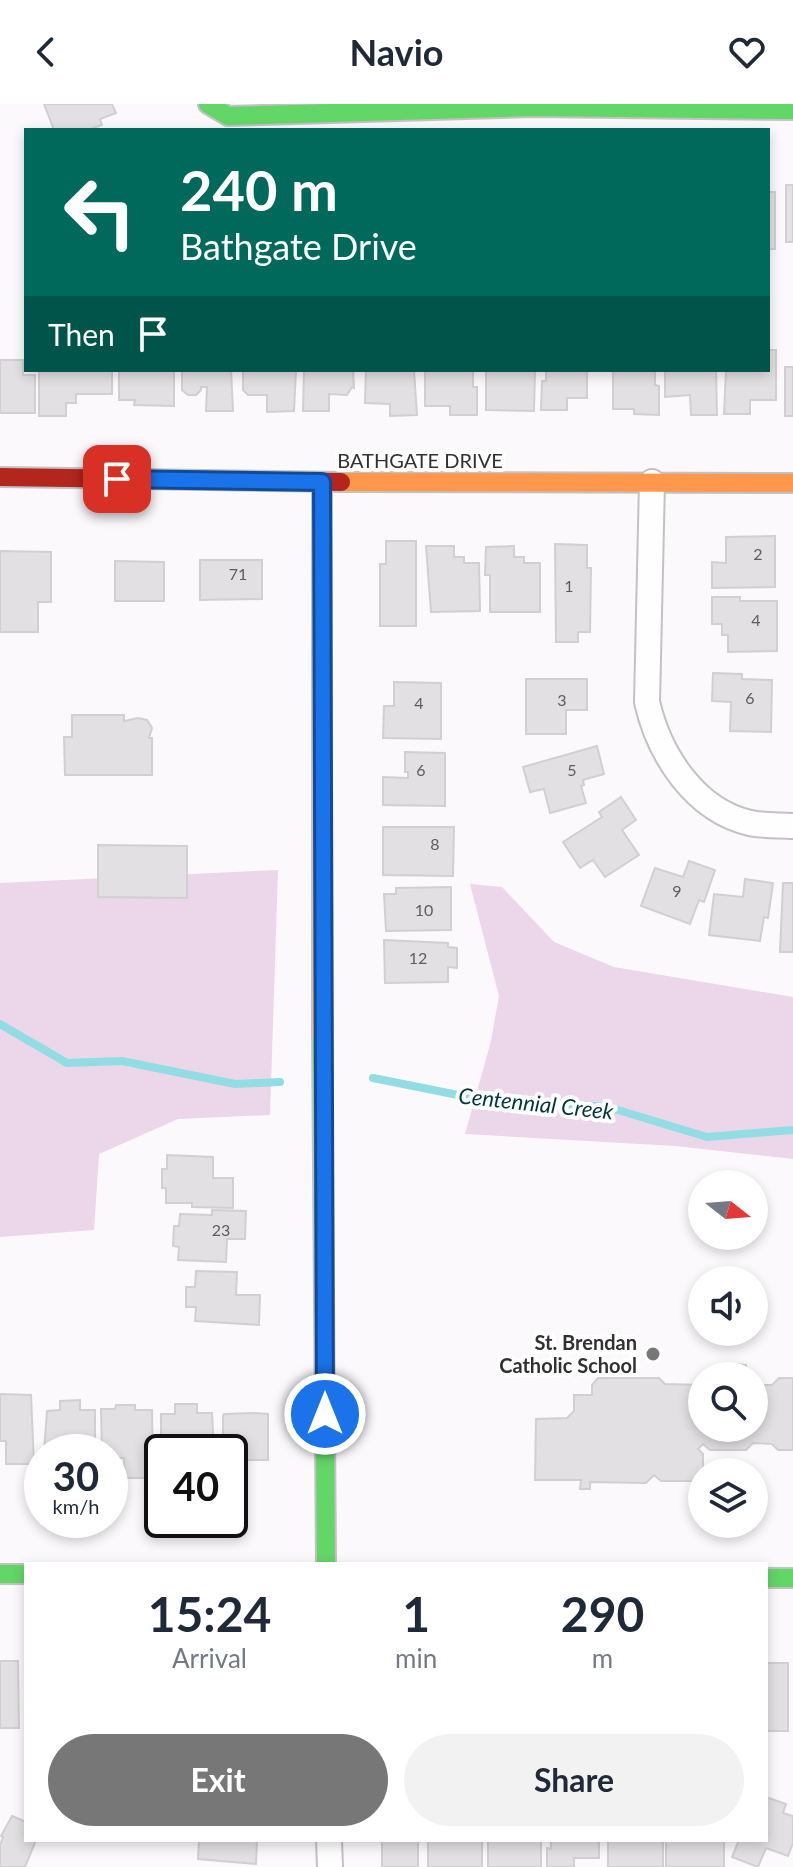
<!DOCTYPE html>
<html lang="en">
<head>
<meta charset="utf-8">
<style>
	:root { --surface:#fff; --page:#f2f2f3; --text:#1f2937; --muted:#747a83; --accent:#787778 }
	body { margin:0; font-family:Lato,sans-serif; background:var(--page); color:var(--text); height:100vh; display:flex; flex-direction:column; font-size:30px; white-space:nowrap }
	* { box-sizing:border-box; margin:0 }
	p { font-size:26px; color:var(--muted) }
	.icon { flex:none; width:44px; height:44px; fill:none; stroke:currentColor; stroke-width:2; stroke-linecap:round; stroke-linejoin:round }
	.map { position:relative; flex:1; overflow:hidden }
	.details { position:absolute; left:24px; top:1458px; width:744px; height:280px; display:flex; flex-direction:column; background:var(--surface); border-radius:0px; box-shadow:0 4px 12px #0003 }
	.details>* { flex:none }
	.banner { position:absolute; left:24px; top:24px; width:746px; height:244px; border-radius:0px; box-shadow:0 4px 12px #0003; background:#00695c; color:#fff; overflow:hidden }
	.needle { width:52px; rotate:107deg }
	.fabs { position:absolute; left:688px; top:1066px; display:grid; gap:16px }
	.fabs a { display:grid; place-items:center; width:80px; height:80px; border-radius:50%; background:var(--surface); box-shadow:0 4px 12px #0003; font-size:40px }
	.speed { position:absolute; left:24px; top:1330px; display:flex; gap:16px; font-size:40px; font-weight:700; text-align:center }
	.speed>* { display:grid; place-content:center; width:104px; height:104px; border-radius:50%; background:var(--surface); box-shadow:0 4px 12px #0003; line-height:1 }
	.speed small { font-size:20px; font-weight:400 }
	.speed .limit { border:4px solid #111; border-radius:12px; background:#fff; color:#111 }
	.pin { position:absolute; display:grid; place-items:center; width:68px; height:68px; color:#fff; margin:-34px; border-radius:16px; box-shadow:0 4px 12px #0006 }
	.me { position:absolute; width:88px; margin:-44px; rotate:0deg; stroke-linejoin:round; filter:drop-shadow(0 0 6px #0008) }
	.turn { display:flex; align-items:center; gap:28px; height:168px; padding:0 24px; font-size:36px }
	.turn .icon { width:104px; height:104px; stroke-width:2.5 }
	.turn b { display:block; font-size:56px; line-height:68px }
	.then { display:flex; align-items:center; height:76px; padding:0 24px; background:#0003; gap:16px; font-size:30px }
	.eta { display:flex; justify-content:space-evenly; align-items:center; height:136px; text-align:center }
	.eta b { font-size:48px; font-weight:700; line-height:56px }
	.cta { display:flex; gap:16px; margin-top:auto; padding:16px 24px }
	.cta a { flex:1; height:92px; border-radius:48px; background:var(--accent); color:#fff; font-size:32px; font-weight:700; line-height:92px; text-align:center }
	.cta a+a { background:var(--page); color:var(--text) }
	header { display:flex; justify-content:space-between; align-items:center; height:104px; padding:0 24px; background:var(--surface); font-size:36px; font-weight:700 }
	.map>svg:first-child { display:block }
</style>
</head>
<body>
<header><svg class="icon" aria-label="back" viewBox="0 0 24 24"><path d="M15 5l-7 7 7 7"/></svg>Navio<svg class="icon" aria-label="heart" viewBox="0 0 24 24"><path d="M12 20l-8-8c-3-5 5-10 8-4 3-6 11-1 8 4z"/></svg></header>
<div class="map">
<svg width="793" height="1763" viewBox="0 0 793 1763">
	<rect width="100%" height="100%" fill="#fbf9fb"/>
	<g fill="#ecd6e9">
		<polygon points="278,766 270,1011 178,1015 99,1050 94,1126 0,1133 0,779"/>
		<polygon points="470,780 502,783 554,838 614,863 793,893 793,1055 675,1042 465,1030 491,937 499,892"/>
	</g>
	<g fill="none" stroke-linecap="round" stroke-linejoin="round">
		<g stroke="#92dce3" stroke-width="8">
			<polyline points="0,920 67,959 122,957 235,980 280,978"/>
			<polyline points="373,974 473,994 608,1003 707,1033 793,1026"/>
		</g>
	</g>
	<g fill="#e2e0e2" stroke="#d1cfd1" stroke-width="2">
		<polygon points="44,0 112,0 116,9 100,15 102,21 88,26 54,26"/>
		<rect x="786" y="81" width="7" height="57"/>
		<rect x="768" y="88" width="7" height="57"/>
		<polygon points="768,246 776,246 776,296 750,296 750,310 724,310 726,266 768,266"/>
		<polygon points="0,256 23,256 23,271 35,271 35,309 0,309"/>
		<rect x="785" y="263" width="8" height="49"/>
		<polygon points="39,266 112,266 112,290 76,290 76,299 66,299 66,312 39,312"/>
		<polygon points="119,266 174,266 174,302 134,301 135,296 119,296"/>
		<polygon points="182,266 231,266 233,307 206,307 207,283 201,283 201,286 196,291 188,291 182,286"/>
		<polygon points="243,266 296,266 294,307 267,308 267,291 248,291 243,286"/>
		<polygon points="304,266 353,266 354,284 352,283 347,291 329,290 329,307 303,307"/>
		<polygon points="366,266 414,266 417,311 390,312 390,300 365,299"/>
		<polygon points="425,266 473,266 473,283 477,283 477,311 450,311 450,302 425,302"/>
		<polygon points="486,266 535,266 534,307 486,306"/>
		<polygon points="546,266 587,266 587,294 567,294 567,306 541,306 542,277 546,277"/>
		<polygon points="613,266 655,266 655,281 659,282 659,311 634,310 634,305 613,305"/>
		<polygon points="665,266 716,266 717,311 691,311 690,291 665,293"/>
		<polygon points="775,432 775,483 712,484 712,458 726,459 726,433"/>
		<polygon points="386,437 416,437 416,522 380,522 380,460 386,460"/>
		<polygon points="555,440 587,441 587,464 591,464 590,528 578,528 578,538 556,538"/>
		<polygon points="426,442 454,442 454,453 464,453 464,459 479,459 480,507 431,508"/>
		<polygon points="514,442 514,453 524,453 524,459 540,459 540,508 490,508 490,471 485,471 486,443"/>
		<polygon points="0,447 51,448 51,498 38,498 38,528 0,528"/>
		<polygon points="200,456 262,456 262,495 200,496"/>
		<polygon points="115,457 164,458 164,497 115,497"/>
		<polygon points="712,493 740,493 740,497 777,497 777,547 728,548 728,531 722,531 722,520 712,520"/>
		<polygon points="713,569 742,570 742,575 772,576 771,628 730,627 731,598 712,597"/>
		<polygon points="526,575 587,575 587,606 566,606 566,630 526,630"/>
		<polygon points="394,578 441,579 441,635 383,634 384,602 394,602"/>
		<polygon points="72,611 124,611 124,617 138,614 147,616 152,624 149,634 152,634 152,671 65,671 64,633 72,633"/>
		<polygon points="597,642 604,670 583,676 584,681 581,682 586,699 550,709 544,685 530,688 523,663"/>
		<polygon points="405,648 445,649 445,702 383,701 383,673 408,674 408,668 405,668"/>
		<polygon points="621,693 636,716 622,726 639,751 605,773 593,756 580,764 563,738 602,713 599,708"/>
		<polygon points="383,723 454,723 453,772 383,771"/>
		<polygon points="98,741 187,742 187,794 98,793"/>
		<polygon points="689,757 715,766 704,798 699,796 690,820 641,802 655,764 683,773"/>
		<polygon points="745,775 773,779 768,814 764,813 760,837 709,831 714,790 743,793"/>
		<polygon points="783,779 793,779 793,848 780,848"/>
		<polygon points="451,783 451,826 386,827 384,790 396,790 396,784"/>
		<polygon points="384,836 448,839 448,843 457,844 457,864 448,863 448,878 385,879"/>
		<polygon points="167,1051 213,1053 213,1074 233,1074 233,1104 192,1103 192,1099 166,1099 166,1084 162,1084 162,1065 167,1065"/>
		<polygon points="212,1106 246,1107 245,1135 227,1135 226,1158 178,1156 179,1143 173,1142 174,1122 179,1122 180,1110 212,1111"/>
		<polygon points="196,1167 237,1168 236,1191 260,1191 259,1221 195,1217 196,1203 186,1203 186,1183 195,1183"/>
		<polygon points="726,1260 746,1261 747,1272 727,1272"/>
		<polygon points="598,1274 659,1274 665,1280 702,1281 702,1324 754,1324 754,1281 772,1281 779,1274 793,1274 793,1346 778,1346 772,1340 753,1339 746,1346 710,1346 703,1340 698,1345 703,1350 703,1368 697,1377 661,1377 654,1371 646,1379 590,1378 590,1385 580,1385 581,1376 535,1376 536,1315 567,1314 574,1307 574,1291 592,1291 592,1281"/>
		<polygon points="0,1290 31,1291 34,1360 6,1360 6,1337 0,1337"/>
		<polygon points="80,1296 80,1306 95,1306 95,1348 44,1348 47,1307 60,1306 60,1297"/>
		<polygon points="175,1300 197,1300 197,1309 212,1309 214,1348 162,1348 161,1350 161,1310 175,1310"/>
		<polygon points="116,1301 135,1301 135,1306 152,1306 153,1374 125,1374 124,1354 110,1354 110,1348 102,1348 101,1305 115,1305"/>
		<polygon points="254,1309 268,1310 268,1356 246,1356 246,1376 230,1376 230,1348 220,1348 220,1345 223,1345 223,1312 224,1310"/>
		<polygon points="0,1557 18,1557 19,1624 0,1624"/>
		<rect x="766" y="1559" width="22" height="68"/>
		<polygon points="766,1693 786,1700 783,1709 793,1712 793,1739 788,1752 766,1744 758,1763 732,1753 739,1736 766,1736"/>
		<polygon points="12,1712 26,1718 26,1736 36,1736 25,1763 0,1763 0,1741 3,1733 1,1732"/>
		<polygon points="199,1736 257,1736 256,1760 198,1755"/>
		<rect x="382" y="1736" width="36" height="27"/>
		<polygon points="428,1736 482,1737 482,1763 428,1763"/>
		<rect x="488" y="1736" width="53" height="27"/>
		<polygon points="551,1736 599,1736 599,1754 574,1754 574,1763 547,1763 547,1744 551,1745"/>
		<polygon points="608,1736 663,1737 663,1763 608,1763"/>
		<rect x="666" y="1736" width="58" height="27"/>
	</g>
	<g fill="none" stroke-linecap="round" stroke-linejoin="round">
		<defs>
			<g id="street">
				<path d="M652,378L647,598C659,650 694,706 750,719C764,722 779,721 793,722"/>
				<polyline points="329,1736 330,1763"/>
			</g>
			<g id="fast">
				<polyline points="208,0 228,12 533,3 793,6"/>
				<polyline points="322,930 326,1460"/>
				<polyline points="0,1470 26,1470"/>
				<polyline points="766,1474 793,1474"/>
			</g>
			<g id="slow">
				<polyline points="322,378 322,930"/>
				<polyline points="341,378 793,379"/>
			</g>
			<polyline id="jam" points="0,373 341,378"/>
		</defs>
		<use href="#street" stroke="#c3c2c3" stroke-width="28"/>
		<use href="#fast" stroke="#c3c2c3" stroke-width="22"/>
		<use href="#slow" stroke="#c3c2c3" stroke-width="22"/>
		<use href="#jam" stroke="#c3c2c3" stroke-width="22"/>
		<use href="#street" stroke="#fefefe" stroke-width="24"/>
		<use href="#fast" stroke="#63d668" stroke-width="18"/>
		<use href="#slow" stroke="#ff974d" stroke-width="18"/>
		<use href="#jam" stroke="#b3261e" stroke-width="18"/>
	</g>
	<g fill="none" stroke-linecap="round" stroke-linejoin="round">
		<defs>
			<polyline id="route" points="117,375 322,378 325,1310"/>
		</defs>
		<use href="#route" stroke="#114b97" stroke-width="20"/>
		<use href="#route" stroke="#1a73e8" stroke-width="14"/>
	</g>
	<circle fill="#787778" stroke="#fff" stroke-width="3" cx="653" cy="1250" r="8"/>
	<g text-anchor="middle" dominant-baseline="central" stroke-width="8" stroke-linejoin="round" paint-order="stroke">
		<g font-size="16" fill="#5e5d5e">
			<text x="758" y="449">2</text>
			<text x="238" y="469">71</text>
			<text x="569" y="481">1</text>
			<text x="756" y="515">4</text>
			<text x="750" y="593">6</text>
			<text x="562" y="595">3</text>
			<text x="419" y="598">4</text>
			<text x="421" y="665">6</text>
			<text x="572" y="665">5</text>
			<text x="435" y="739">8</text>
			<text x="677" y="786">9</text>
			<text x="424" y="805">10</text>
			<text x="418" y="853">12</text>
			<text x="221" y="1125">23</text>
		</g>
		<g font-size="20" fill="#323132" stroke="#fff">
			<text x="420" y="356">BATHGATE DRIVE</text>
		</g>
		<g font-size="20" font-weight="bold" fill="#323132" stroke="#fff" text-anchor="end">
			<text x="637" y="1238">St. Brendan<tspan x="637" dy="23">Catholic School</tspan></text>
		</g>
		<g font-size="22" font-style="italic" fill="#00353a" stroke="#fff">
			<text transform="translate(536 999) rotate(6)">Centennial Creek</text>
		</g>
	</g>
</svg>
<div class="fabs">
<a><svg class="needle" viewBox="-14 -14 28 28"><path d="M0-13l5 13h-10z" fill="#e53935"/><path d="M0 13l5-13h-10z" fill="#747a83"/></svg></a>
<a><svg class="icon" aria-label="sound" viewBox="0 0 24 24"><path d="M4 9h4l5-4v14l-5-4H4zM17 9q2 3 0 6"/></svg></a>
<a><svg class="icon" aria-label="search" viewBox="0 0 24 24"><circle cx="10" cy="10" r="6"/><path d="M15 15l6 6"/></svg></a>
<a><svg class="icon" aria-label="layers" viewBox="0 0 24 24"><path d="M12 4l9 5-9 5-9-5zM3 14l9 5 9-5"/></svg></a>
</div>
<div class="speed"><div>30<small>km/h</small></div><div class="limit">40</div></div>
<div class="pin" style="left:117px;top:375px;background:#d93025"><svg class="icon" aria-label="arrive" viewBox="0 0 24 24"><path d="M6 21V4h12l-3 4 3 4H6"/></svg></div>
<svg class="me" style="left:325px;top:1310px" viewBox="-20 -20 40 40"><circle r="17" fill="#1a73e8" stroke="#fff" stroke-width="3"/><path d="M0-11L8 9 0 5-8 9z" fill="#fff"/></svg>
<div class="banner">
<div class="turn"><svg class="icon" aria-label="left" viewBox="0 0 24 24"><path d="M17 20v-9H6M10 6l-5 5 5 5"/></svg><div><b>240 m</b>Bathgate Drive</div></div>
<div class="then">Then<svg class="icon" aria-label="arrive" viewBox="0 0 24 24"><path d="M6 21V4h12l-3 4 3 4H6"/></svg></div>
</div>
<section class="details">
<div class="eta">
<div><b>15:24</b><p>Arrival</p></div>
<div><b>1</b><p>min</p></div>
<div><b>290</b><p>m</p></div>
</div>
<div class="cta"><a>Exit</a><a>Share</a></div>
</section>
</div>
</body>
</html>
